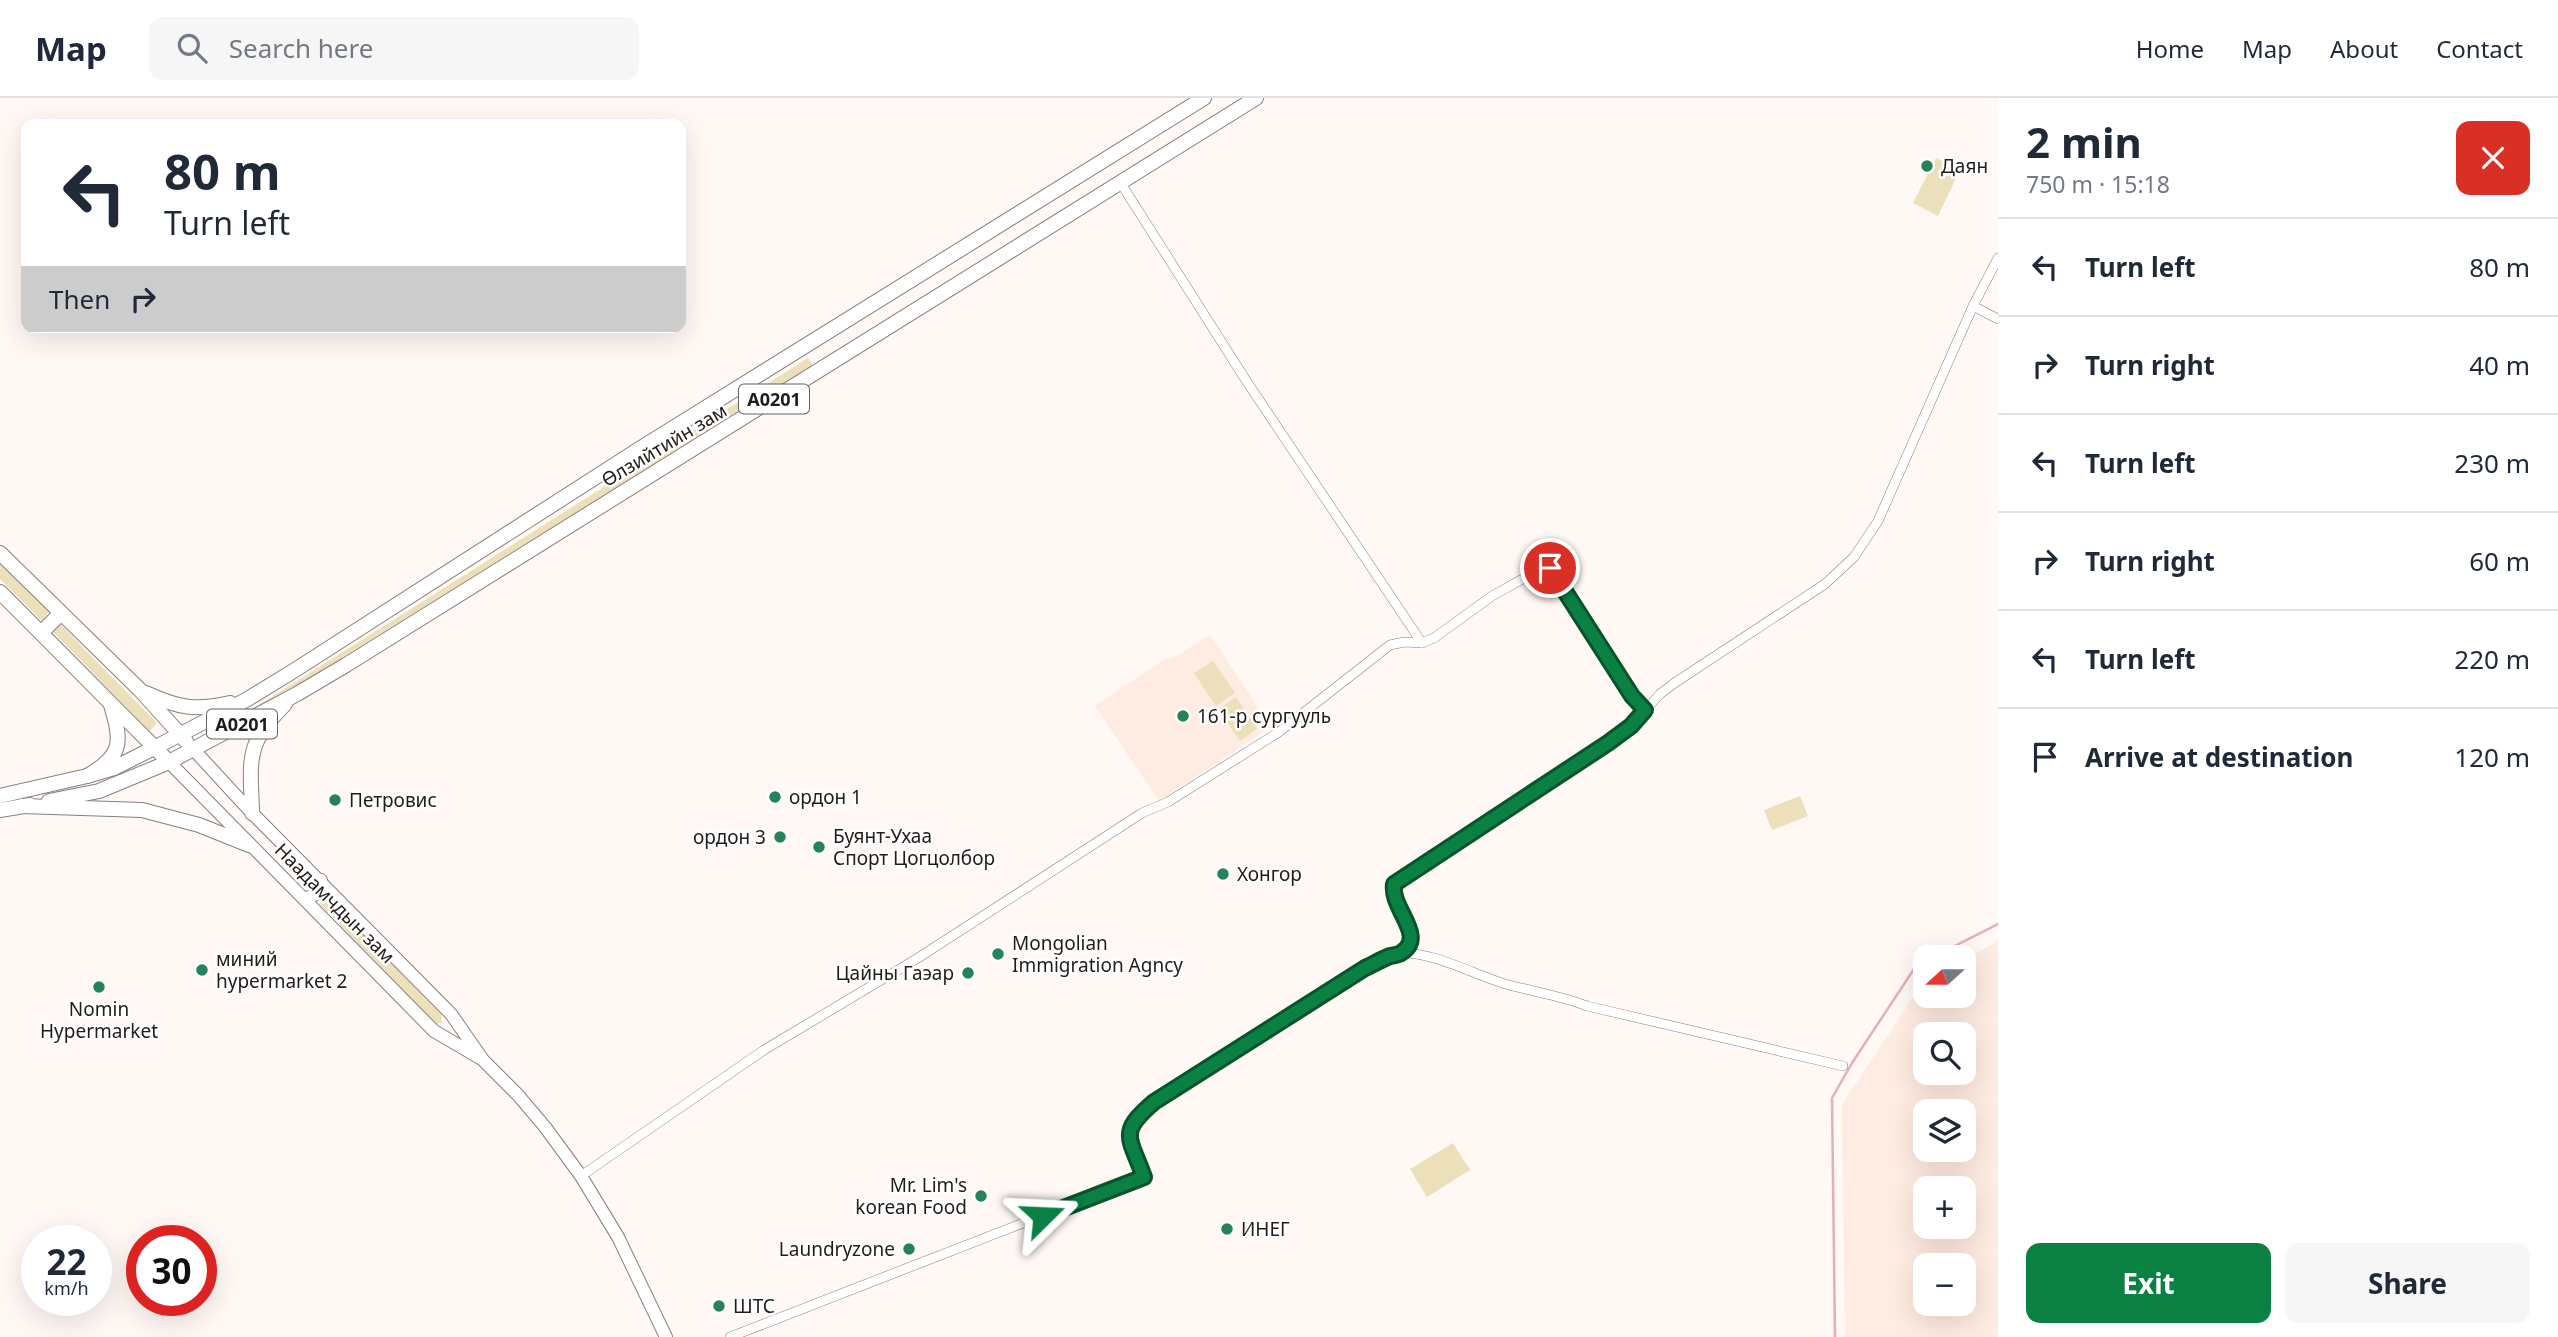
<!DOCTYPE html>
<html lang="en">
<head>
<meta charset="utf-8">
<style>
	:root { --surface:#fff; --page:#f6f6f7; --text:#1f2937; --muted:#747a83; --line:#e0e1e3; --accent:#0b8043 }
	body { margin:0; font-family:"Noto Sans",sans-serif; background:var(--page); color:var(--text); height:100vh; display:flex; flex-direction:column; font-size:26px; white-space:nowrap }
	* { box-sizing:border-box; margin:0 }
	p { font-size:23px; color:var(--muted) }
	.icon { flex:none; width:38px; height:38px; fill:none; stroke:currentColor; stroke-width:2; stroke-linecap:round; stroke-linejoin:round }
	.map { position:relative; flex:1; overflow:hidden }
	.sheet { display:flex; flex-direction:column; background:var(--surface); width:560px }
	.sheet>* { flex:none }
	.guide { position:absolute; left:21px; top:21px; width:665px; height:214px; border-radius:14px; box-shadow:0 7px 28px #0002; background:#fff; color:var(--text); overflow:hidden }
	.needle { width:46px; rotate:249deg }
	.tools { position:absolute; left:1913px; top:847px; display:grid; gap:14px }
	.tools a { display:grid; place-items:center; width:63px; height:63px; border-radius:14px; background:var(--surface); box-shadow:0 7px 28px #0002; font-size:35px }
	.speed { position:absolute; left:21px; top:1127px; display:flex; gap:14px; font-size:35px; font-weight:700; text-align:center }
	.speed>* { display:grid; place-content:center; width:91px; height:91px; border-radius:50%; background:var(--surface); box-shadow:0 7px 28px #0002; line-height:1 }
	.speed small { font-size:18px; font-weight:400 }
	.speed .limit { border:10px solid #d22; background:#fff; color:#111 }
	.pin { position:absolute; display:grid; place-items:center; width:60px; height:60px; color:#fff; margin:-30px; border:4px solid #fff; border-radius:50%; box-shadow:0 2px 7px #0007 }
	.me { position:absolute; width:77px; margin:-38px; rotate:69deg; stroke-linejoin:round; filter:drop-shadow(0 0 5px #0008) }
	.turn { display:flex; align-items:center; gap:24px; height:147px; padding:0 28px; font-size:32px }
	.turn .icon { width:91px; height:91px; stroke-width:2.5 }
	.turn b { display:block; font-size:49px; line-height:60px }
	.then { display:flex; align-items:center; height:66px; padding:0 28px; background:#0003; gap:14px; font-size:26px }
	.round { display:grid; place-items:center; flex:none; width:74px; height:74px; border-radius:14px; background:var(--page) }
	.overview { display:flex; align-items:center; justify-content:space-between; height:119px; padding:0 28px }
	h1 { font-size:42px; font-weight:700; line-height:52px }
	.primary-button { display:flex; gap:14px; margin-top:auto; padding:14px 28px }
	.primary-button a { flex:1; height:80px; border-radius:14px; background:var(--accent); color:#fff; font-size:28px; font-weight:700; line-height:80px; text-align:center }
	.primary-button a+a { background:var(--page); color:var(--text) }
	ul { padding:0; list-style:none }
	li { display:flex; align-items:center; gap:21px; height:98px; padding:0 28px; border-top:2px solid var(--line) }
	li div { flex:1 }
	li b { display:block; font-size:26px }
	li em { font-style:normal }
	header { display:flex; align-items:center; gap:42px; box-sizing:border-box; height:98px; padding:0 35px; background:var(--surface); border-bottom:2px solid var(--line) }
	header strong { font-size:33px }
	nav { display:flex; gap:38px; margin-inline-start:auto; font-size:24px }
	.search { width:490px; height:63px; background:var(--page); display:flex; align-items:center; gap:18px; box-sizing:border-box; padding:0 24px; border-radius:14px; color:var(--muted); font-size:26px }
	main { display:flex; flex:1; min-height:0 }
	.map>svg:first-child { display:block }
</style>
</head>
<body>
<header>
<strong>Map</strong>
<div class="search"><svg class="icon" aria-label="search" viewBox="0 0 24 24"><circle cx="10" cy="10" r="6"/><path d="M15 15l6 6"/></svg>Search here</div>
<nav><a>Home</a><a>Map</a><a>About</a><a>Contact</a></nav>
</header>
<main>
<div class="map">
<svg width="1998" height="1239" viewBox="0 0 1998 1239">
	<rect width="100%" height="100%" fill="#fff8f4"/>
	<g fill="#feebe1" fill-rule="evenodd">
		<polygon points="1210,537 1271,629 1159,703 1095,608 1167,560 1170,562"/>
		<path d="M1998,844V1239H1845L1842,1007L1925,881V898H1964V861ZM1925,936H1964V975H1925ZM1925,1013H1964V1052H1925ZM1925,1090H1964V1129H1925ZM1925,1167H1964V1206H1925Z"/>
	</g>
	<g fill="#ebe0b9">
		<polygon points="1936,60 1960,72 1938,118 1913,105"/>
		<polygon points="808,260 814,269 265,607 235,622"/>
		<polygon points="0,466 49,514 42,523 0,481"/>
		<polygon points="58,524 157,625 150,633 50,531"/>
		<polygon points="1213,563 1235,595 1216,608 1194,575"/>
		<polygon points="1236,599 1257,631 1240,643 1219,611"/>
		<polygon points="1800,698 1808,718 1772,732 1764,712"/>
		<polygon points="327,800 441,916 442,924 438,926 434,924 320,806 322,802"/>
		<polygon points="1453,1045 1470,1072 1427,1099 1410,1071"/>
	</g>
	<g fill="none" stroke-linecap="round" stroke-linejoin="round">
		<g stroke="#e5afba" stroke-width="2.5">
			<polyline points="1933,859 1998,826"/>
			<polyline points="1835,1239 1832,1000 1852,965 1916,868 1925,863"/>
		</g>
		<defs>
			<g id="minor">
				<polyline points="1120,84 1247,284 1422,545"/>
				<polyline points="1973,208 1998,221"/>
				<path d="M1401,855C1426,824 1389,817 1394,786L1608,645L1631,628L1660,596L1673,586L1825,486L1854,459L1878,423L1973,208L1998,160"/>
				<polyline points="581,1078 764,952 918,860 1142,715 1168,704 1279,634 1390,547 1404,544 1422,545 1434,540 1492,498 1544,469 1550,470 1632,598 1645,612"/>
				<path d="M730,1239L1144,1078C1129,1038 1118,1035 1154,1004L1365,870C1376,865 1388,856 1400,855C1432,853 1477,878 1509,887C1535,894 1562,898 1587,908L1843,968"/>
			</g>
			<g id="secondary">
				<polyline points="194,652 252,715 451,916 483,962 518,997 545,1029 581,1078 618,1139 666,1239"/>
				<polyline points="169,664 434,933 480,960"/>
				<polyline points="305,801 316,796 321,782"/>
			</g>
			<g id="primary">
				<polyline points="0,698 87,678 114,670 156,649"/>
				<polyline points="49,703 99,693 169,664"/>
				<polyline points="22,708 142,712 199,727 249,747"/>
				<polyline points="0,712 30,707"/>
			</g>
			<g id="trunk">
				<polyline points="0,455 140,592 186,643"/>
				<polyline points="0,494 169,664 297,596 346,567 1256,0"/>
				<polyline points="41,535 61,515"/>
				<path d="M146,595C179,610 195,613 230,605"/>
				<polyline points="156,649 246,602 295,572 641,350 1204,0"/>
				<path d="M87,678C123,658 122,644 111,607"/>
				<path d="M252,715C252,689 246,660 260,637C266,625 277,615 285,606"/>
			</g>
		</defs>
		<use href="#minor" stroke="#8a7f7a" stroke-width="10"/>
		<use href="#secondary" stroke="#8a7f7a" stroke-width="14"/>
		<use href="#primary" stroke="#8a7f7a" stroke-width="16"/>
		<use href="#trunk" stroke="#8a7f7a" stroke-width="16"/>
		<use href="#minor" stroke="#fff" stroke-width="9"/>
		<use href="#secondary" stroke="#fff" stroke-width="12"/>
		<use href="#primary" stroke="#fff" stroke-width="14"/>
		<use href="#trunk" stroke="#fff" stroke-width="14"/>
	</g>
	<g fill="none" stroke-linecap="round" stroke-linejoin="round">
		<defs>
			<path id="route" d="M1043,1118L1144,1079C1129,1038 1118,1035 1154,1004L1365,870C1374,866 1382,861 1390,858C1394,857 1398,857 1401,855C1428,838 1390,811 1394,786L1608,645L1631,628L1645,612L1632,598L1550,470"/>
		</defs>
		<use href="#route" stroke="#07532c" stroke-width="18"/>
		<use href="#route" stroke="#0b8043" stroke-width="12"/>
	</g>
	<g fill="#268259" stroke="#fff" stroke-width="2.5">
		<circle cx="1927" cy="68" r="7"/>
		<circle cx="1183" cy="618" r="7"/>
		<circle cx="775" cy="699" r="7"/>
		<circle cx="335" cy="702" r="7"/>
		<circle cx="780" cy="739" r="7"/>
		<circle cx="819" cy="749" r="7"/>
		<circle cx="1223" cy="776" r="7"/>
		<circle cx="998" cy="856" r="7"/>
		<circle cx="202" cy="872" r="7"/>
		<circle cx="968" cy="875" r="7"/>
		<circle cx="99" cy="889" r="7"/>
		<circle cx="981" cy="1098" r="7"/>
		<circle cx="1227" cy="1131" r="7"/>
		<circle cx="909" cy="1151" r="7"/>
		<circle cx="719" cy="1208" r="7"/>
	</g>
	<g text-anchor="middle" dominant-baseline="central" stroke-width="5" stroke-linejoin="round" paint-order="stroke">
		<g fill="#fff" stroke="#63605f" stroke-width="2">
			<rect x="739" y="286.5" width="70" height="29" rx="5"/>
			<rect x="207" y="611.5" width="70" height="29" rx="5"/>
		</g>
		<g font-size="18" font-weight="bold" fill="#201c1a">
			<text x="774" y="301">A0201</text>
			<text x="242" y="626">A0201</text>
		</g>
		<g font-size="19" fill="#201c1a" stroke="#fff" text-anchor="start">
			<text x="1941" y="68">Даян</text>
			<text x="1197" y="618">161-р сургууль</text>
			<text x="789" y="699">ордон 1</text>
			<text x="349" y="702">Петровис</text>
			<text x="833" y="738">Буянт-Ухаа<tspan x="833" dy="22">Спорт Цогцолбор</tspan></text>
			<text x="766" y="739" text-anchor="end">ордон 3</text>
			<text x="1237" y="776">Хонгор</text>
			<text x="1012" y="845">Mongolian<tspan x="1012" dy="22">Immigration Agncy</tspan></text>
			<text x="216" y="861">миний<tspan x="216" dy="22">hypermarket 2</tspan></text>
			<text x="954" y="875" text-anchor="end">Цайны Гаэар</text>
			<text x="99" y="911" text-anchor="middle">Nomin<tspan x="99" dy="22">Hypermarket</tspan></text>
			<text x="967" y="1087" text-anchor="end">Mr. Lim's<tspan x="967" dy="22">korean Food</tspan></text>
			<text x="1241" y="1131">ИНЕГ</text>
			<text x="895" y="1151" text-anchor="end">Laundryzone</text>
			<text x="733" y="1208">ШТС</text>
		</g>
		<g font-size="19" fill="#201c1a" stroke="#fff">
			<text transform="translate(664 347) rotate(-31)">Өлзийтийн зам</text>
			<text transform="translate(335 805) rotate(45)">Наадамчдын зам</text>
		</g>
	</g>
</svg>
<div class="tools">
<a><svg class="needle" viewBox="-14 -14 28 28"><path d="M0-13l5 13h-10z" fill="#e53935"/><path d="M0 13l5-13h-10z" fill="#747a83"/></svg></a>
<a><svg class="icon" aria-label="search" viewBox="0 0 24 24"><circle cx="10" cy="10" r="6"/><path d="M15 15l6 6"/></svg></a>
<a><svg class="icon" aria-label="layers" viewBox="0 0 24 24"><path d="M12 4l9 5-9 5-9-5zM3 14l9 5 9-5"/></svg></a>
<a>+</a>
<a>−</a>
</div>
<div class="speed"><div>22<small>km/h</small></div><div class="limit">30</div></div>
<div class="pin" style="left:1550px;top:470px;background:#d93025"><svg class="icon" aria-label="arrive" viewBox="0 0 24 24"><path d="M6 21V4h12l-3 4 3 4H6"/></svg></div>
<svg class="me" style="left:1043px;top:1118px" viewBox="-20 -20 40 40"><path d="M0-17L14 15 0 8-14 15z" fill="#0b8043" stroke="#fff" stroke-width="4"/></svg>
<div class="guide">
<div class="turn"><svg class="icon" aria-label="left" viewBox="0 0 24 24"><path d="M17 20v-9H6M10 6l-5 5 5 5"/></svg><div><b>80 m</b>Turn left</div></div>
<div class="then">Then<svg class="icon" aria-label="right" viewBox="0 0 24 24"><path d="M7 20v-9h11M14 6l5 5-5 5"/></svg></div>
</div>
</div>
<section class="sheet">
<div class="overview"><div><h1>2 min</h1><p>750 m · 15:18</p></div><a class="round" style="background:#d93025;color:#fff"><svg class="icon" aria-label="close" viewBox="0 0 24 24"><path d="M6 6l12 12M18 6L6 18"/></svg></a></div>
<ul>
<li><svg class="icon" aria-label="left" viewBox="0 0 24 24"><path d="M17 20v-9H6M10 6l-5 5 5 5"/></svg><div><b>Turn left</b></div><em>80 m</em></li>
<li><svg class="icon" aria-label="right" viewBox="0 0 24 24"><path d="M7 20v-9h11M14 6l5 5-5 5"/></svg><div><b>Turn right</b></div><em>40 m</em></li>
<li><svg class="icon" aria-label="left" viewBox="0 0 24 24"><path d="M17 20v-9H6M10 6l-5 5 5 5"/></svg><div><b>Turn left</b></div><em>230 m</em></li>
<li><svg class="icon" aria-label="right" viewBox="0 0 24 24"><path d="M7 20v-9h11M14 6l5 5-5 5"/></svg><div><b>Turn right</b></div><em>60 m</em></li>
<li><svg class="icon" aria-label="left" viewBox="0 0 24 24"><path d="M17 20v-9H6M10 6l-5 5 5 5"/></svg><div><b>Turn left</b></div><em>220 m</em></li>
<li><svg class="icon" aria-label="arrive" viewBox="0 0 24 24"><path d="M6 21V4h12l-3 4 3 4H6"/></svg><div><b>Arrive at destination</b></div><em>120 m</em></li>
</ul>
<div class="primary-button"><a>Exit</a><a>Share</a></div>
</section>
</main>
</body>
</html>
